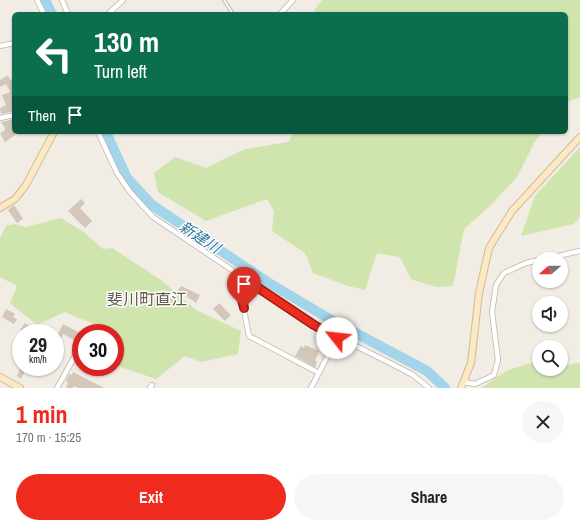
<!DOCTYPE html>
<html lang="en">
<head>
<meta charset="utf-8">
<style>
	:root { --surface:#fff; --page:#f6f6f6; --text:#202124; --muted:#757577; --accent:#ef2b1d }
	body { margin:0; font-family:"Archivo Narrow","Noto Sans JP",sans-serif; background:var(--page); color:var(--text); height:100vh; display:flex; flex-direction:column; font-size:15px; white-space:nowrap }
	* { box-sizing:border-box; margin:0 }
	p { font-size:13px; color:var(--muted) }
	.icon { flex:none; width:22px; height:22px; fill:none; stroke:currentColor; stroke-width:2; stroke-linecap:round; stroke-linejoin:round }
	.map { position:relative; height:388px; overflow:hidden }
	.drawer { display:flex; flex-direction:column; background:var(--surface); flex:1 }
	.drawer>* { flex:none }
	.guide { position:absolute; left:12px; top:12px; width:556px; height:122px; border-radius:6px; box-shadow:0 1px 3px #0004; background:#0b6e4f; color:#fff; overflow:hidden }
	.needle { width:26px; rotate:250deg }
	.fabs { position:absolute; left:532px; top:252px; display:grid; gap:8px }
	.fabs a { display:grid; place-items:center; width:36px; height:36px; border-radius:50%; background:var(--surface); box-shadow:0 1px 3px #0004; font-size:20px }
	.speed { position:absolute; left:12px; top:324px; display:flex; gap:8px; font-size:20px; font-weight:700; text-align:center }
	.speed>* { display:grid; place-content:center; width:52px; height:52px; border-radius:50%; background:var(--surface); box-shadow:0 1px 3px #0004; line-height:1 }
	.speed small { font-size:10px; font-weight:400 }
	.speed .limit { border:6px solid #d22; background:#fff; color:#111 }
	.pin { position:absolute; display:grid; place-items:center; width:34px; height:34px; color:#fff; margin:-41px -17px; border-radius:50% 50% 50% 0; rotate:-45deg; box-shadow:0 0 4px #0007 }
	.pin .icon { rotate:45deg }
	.me { position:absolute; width:44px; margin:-22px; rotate:299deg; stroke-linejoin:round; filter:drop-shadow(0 0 3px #0008) }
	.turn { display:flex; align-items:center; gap:14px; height:84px; padding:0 16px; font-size:18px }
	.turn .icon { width:52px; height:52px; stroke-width:2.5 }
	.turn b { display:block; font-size:28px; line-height:34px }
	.then { display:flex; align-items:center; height:38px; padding:0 16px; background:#0003; gap:8px; font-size:15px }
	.round { display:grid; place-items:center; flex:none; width:42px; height:42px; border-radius:21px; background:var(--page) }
	.overview { display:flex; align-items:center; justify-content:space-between; height:68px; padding:0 16px }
	h1 { font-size:24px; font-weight:800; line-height:30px; color:var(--accent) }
	.primary-button { display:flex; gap:8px; margin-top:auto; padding:8px 16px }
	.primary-button a { flex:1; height:46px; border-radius:24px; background:var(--accent); color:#fff; font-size:16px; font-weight:800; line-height:46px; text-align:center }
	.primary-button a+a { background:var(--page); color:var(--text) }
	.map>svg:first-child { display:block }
</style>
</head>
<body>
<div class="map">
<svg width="580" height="388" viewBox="0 0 580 388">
	<rect width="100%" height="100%" fill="#f1ece4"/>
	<g fill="#d0e4ae">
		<polygon points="322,0 580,0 580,97 570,101 566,105 566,14 312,14"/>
		<polygon points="293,132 543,132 535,141 517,177 490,206 464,229 453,286 436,287 411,279 400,257 377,253 365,290 348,286 313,273 305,253 272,231 274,211 267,199 206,221 158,192 154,173 175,157 206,168 245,149 289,142"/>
		<polygon points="580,147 580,217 574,224 521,236 535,196"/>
		<polygon points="61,218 85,233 103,249 112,248 161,280 196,310 241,331 238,354 201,362 185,356 156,379 115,365 115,333 65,312 37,325 10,303 17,286 0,277 0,238 6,226 15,224 26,227"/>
		<polygon points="537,361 539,361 539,369 561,369 561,366 580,363 580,388 481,388 506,371"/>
	</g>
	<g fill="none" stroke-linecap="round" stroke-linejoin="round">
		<g stroke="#a2d4ec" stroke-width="10">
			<polyline points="45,0 52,14"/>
			<polyline points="106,132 127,178 152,205 269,283 333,321 427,371 445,388"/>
		</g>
	</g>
	<g fill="#d2c7ba">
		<polygon points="8,75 10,80 14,78 14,111 1,114 0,108 6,105 2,95 10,92 6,84 0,87 0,80"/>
		<polygon points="14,119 14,124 11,125 15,135 5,142 0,133 4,131 5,128 1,122"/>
		<polygon points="81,199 85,203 80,208 92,221 85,228 68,211"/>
		<polygon points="14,205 23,219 17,223 8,210"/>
		<polygon points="181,286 200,295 196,303 178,290"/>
		<polygon points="219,303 231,315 225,321 213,309"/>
		<polygon points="6,309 15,314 13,317 17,319 14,324 2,317"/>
		<polygon points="25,323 36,330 35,333 24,333 20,330"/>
		<polygon points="63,324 80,333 76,341 63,334 55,351 55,333 58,334"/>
		<polygon points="305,345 319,351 315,361 317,362 315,367 295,356 301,346 304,348"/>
		<polygon points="21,367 27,367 21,379 17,376"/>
		<polygon points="73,372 104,388 78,388 74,386 73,388 66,388 68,383 66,381 69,374 72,375"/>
	</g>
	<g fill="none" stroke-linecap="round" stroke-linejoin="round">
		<defs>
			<polyline id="lane" points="224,0 233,14"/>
			<g id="street">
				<polyline points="37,0 44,14"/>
				<polyline points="62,0 68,14"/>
				<polyline points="108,14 123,0"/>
				<polyline points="280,14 293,0"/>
				<polyline points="0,46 14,43"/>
				<polyline points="0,118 14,115"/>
				<polyline points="98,132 117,173 130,192 153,217 314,325 392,364 413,375 429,388"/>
				<polyline points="545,259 580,251"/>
				<polyline points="247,281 241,295 249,336 319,373"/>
				<polyline points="464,382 475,384 494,375 498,360 492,312 496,285 504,273 526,263 539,260"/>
				<polyline points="57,388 81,345"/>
				<polyline points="150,388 152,385"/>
				<polyline points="311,388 337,338"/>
			</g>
			<g id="secondary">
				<polyline points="0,208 15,199 26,185 54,132"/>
				<polyline points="0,377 20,388"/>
				<polyline points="461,388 471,363 479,293 489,248 512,211 580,137"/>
			</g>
		</defs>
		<use href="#lane" stroke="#bfb6aa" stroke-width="4"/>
		<use href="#street" stroke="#bfb6aa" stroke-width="6"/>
		<use href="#secondary" stroke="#cfbb96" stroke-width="8"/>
		<use href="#lane" stroke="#fff" stroke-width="2"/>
		<use href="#street" stroke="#fff" stroke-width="4.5"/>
		<use href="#secondary" stroke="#fce9c4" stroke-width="6"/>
	</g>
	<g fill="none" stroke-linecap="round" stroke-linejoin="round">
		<defs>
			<polyline id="route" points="244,308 241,295 248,281 314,325 337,338"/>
		</defs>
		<use href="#route" stroke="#9b1c13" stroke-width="10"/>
		<use href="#route" stroke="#ef2b1d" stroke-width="7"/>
	</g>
	<g text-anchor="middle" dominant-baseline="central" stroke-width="3" stroke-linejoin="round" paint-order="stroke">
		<g font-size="15" font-style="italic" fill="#327ba1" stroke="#fff">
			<text transform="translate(200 237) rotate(33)">新建川</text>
		</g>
		<g font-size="16" fill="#65594c" stroke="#fff">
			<text x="147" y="299">斐川町直江</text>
		</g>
	</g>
</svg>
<div class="fabs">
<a><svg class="needle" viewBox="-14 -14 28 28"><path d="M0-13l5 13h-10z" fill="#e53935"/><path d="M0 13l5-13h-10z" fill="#757577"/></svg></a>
<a><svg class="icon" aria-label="sound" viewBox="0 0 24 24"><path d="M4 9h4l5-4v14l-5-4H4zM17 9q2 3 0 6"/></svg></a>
<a><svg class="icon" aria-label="search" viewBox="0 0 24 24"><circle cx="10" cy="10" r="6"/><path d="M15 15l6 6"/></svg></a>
</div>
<div class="speed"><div>29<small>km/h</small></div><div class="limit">30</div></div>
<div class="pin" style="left:244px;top:308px;background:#d93025"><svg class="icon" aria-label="arrive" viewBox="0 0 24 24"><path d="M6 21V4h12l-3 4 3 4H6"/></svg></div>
<svg class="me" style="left:337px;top:338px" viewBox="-20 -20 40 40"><circle r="19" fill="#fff"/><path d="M0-13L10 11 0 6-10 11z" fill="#ef2b1d"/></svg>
<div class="guide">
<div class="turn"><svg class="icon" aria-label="left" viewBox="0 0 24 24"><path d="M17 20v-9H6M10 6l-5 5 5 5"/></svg><div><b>130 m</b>Turn left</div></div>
<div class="then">Then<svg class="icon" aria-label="arrive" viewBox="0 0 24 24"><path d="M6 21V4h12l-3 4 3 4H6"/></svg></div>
</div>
</div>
<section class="drawer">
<div class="overview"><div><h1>1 min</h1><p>170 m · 15:25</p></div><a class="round"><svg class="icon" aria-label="close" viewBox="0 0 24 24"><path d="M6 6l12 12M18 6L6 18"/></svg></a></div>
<div class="primary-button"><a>Exit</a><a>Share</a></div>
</section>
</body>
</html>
